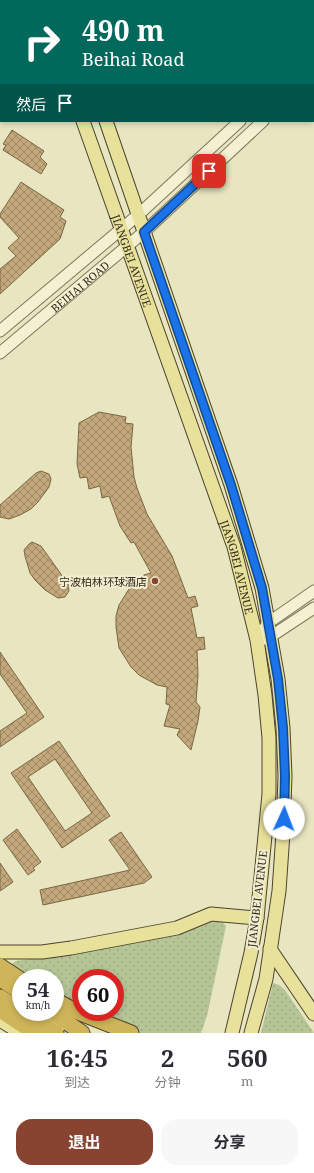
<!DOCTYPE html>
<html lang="zh">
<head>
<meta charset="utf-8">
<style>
	:root { --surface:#fff; --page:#f7f7f7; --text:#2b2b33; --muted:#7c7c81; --accent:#884331 }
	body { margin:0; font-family:"Noto Serif","Noto Sans SC",serif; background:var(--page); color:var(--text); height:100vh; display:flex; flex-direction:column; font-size:15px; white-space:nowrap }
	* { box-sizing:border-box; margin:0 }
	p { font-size:13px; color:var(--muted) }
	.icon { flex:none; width:22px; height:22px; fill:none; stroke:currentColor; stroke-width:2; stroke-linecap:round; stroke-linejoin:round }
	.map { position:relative; height:1033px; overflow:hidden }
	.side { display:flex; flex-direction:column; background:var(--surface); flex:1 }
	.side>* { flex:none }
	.hud { position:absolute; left:0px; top:0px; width:314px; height:122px; box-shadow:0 2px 6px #0003; background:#00695c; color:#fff; overflow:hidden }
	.speed { position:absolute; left:12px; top:969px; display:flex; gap:8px; font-size:20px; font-weight:700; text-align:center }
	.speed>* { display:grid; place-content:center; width:52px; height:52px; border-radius:50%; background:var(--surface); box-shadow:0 2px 6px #0003; line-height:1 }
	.speed small { font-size:10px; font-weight:400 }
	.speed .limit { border:6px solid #d22; background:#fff; color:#111 }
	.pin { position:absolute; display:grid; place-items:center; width:34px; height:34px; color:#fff; margin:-17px; border-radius:8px; box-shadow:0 2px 6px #0006 }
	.me { position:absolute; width:44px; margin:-22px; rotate:2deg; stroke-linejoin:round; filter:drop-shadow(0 0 3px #0008) }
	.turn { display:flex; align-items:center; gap:14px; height:84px; padding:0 16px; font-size:18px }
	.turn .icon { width:52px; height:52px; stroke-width:2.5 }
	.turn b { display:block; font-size:28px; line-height:34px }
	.then { display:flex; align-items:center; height:38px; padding:0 16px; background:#0003; gap:8px; font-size:15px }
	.eta { display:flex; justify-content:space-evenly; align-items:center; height:68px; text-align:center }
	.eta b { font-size:24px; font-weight:700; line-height:28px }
	.button { display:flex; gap:8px; margin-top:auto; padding:8px 16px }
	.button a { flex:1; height:46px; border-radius:16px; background:var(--accent); color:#fff; font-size:16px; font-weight:700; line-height:46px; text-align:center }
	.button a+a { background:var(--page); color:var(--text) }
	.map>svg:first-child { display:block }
</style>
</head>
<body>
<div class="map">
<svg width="314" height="1033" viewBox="0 0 314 1033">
	<defs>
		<pattern id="grass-dots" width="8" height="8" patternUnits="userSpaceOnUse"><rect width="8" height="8" fill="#b5c596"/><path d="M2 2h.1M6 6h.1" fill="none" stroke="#9ca981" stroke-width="1.8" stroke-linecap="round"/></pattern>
		<pattern id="building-cross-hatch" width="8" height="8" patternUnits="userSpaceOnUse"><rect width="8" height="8" fill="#c2a87b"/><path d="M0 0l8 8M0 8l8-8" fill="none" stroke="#9e8964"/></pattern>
	</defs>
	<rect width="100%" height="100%" fill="#e8e5c1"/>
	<g fill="url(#grass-dots)" fill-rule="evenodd">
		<path d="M211,919H220L226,926L207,1016L201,1033H108L55,1003V978H21L10,965L16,961L64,954ZM81,978H115V1012H81Z"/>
		<polygon points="273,983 279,985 285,990 314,1033 261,1033"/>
	</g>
	<g fill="url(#building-cross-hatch)" stroke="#7c6643" fill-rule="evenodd">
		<polygon points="12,130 44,151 40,157 47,164 41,174 3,150 6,145 3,144"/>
		<polygon points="21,182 64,210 60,217 66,221 60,239 0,294 0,269 16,256 8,248 19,238 0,217 0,214"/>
		<polygon points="99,412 126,417 125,423 133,424 131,447 134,477 137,488 147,514 172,556 188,598 195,596 198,606 191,608 197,638 204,637 205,649 197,650 198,675 196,702 200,707 198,721 191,750 177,735 180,729 164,726 170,705 166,704 167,687 157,685 139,675 131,667 119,648 116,627 116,616 119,605 129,589 136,581 144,575 151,573 134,542 131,543 120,526 109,496 102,498 100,486 89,489 87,477 80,478 77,464 79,423"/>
		<polygon points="41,471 49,474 51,479 49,487 38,502 31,509 20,515 9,519 0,517 0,505 36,473"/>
		<polygon points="32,542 41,546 68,584 69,591 65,597 58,598 45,590 35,580 30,573 25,556 24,550 29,544"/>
		<polygon points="0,652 44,717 0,747 0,731 27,713 0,674"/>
		<path d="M59,741L110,816L62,848L11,773ZM55,759L92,813L65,831L28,777Z"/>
		<polygon points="17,829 41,862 33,868 35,870 28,875 3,840"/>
		<polygon points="121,832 152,877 144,883 43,905 40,890 130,870 109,840"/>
		<polygon points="0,863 13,882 0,891"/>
	</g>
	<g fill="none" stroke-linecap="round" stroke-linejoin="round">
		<defs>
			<g id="minor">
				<polyline points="313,54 314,53"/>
				<polyline points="313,75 314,74"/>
				<polyline points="0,331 138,215 240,121"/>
				<path id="s1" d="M0,353L144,232L263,121"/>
				<polyline points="264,639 270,637 314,608"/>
				<polyline points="257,640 268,623 314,591"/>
			</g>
			<g id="major">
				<polyline points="40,0 41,1"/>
				<polyline points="65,0 65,1"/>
				<path id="s2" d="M83,121L234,547L257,640L265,695L269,738V794L257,918L251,953L232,1033"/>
				<polyline points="106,121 231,485 262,588 278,679 283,728 285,776 283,833 279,891 266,979 251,1033"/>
				<polyline points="270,949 314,1014"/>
				<polyline points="0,952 42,952 71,948 177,928 211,914 257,918"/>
				<polyline points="40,1012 60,1025"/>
				<polyline points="0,1020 21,1033"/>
			</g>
			<g id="highway">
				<polyline points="0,966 21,980"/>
				<polyline points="0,979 21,992"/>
				<polyline points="0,997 21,1010"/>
				<polyline points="55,1000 73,1010 131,1033"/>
				<polyline points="0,1010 35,1033"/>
				<polyline points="24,1012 56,1033"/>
				<polyline points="52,1012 82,1033"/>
			</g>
		</defs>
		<use href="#minor" stroke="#7f765a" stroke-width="13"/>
		<use href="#major" stroke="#4d432e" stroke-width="15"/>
		<use href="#highway" stroke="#4d432e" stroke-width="17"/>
		<use href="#minor" stroke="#f4f1d3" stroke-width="11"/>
		<use href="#major" stroke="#e8e19c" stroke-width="13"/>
		<use href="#highway" stroke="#cfb559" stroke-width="15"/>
	</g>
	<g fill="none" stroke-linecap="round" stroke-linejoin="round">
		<defs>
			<polyline id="route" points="209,171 144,232 231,485 262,588 278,679 283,728 285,776 284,819"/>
		</defs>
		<use href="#route" stroke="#114b97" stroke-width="10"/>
		<use href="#route" stroke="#1a73e8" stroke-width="7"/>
	</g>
	<circle fill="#884331" stroke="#f0eecf" stroke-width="1.5" cx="155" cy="581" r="4"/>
	<g text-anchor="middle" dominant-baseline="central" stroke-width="4" stroke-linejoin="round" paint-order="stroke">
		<g font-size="11" fill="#312b1d" stroke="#f0eecf">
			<text stroke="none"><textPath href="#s2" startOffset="148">JIANGBEI AVENUE</textPath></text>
			<text stroke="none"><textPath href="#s1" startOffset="104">BEIHAI ROAD</textPath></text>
			<text stroke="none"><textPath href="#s2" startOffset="472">JIANGBEI AVENUE</textPath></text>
			<text transform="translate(257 899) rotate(-83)">JIANGBEI AVENUE</text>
		</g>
		<g font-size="11" fill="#312b1d" stroke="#f0eecf" text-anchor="end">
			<text x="147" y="581">宁波柏林环球酒店</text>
		</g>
	</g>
</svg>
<div class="speed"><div>54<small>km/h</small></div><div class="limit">60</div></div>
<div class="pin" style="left:209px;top:171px;background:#d93025"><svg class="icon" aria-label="arrive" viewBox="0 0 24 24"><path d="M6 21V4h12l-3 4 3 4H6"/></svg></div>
<svg class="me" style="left:284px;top:819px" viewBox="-20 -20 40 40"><circle r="19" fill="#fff"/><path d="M0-13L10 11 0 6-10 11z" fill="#1a73e8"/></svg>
<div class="hud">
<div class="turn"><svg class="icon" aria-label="right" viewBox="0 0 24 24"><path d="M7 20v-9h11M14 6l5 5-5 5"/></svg><div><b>490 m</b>Beihai Road</div></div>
<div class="then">然后<svg class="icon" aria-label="arrive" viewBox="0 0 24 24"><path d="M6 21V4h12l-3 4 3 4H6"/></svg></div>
</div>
</div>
<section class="side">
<div class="eta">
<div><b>16:45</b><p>到达</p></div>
<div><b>2</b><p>分钟</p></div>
<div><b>560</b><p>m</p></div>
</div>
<div class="button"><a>退出</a><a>分享</a></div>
</section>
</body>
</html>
